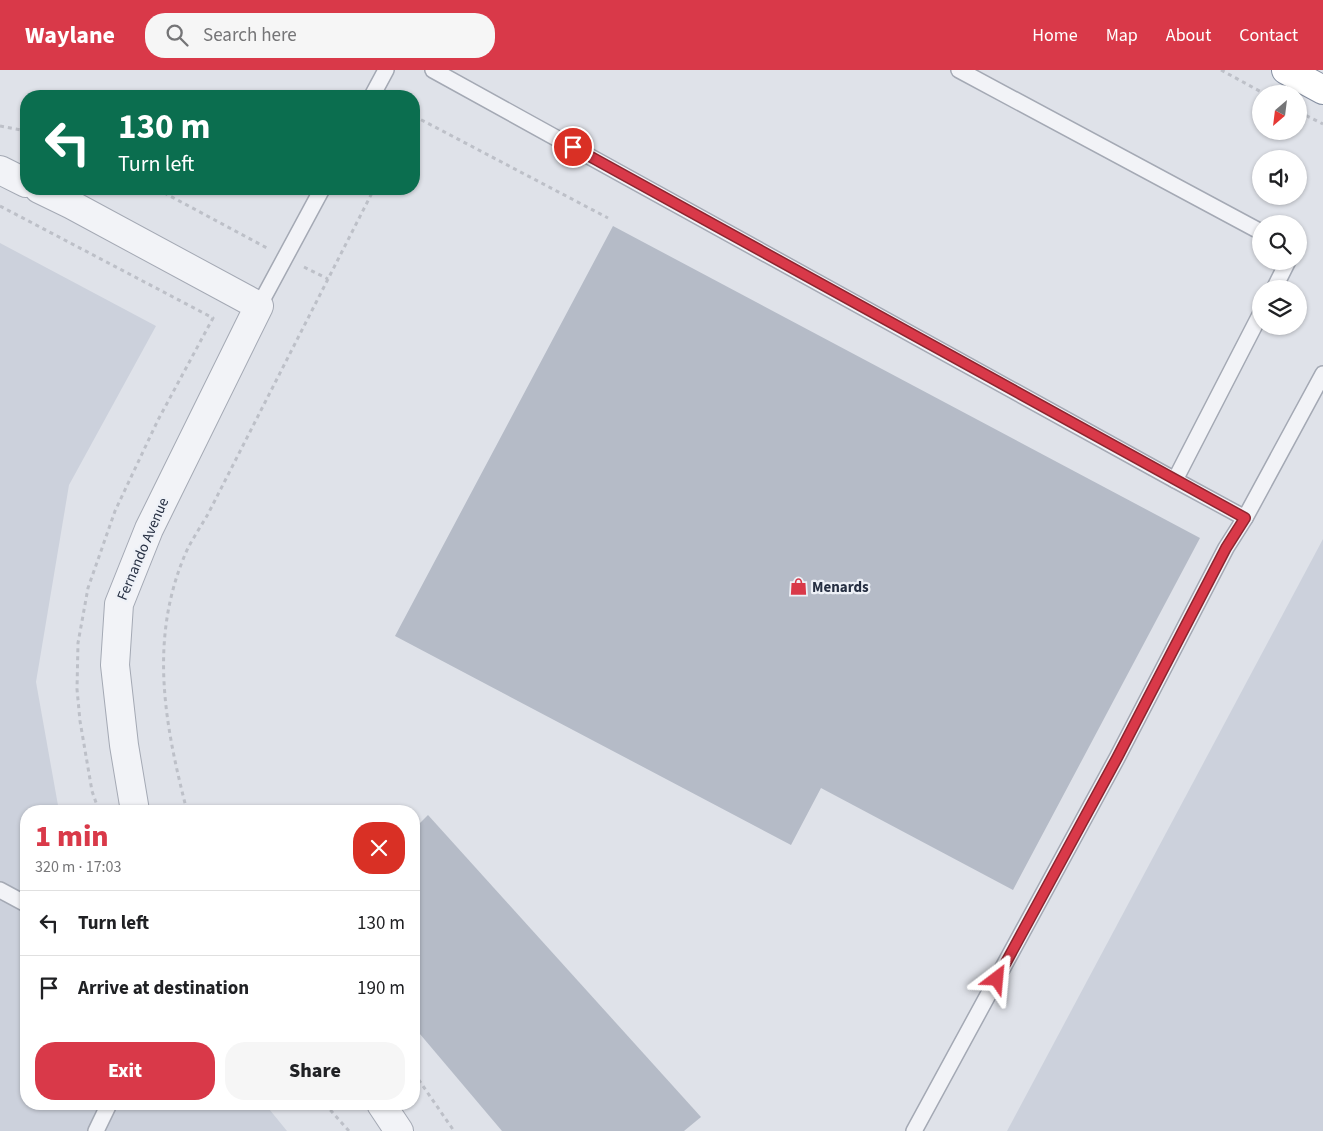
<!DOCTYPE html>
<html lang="en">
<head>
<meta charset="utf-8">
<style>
	:root { --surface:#fff; --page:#f6f6f6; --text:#202124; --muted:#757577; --line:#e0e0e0; --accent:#d93949 }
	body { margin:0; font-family:"Source Sans 3",sans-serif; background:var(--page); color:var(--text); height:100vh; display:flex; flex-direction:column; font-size:19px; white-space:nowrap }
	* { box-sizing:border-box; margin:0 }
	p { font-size:16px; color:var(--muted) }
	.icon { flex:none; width:28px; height:28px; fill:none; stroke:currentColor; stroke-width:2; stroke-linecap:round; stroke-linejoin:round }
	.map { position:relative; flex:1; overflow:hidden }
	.panel { position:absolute; left:20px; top:735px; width:400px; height:305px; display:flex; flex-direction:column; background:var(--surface); border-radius:20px; box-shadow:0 1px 4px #0004 }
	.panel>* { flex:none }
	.top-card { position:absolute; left:20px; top:20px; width:400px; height:105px; border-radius:20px; box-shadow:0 1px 4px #0004; background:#0b6e4f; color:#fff; overflow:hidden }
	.needle { width:32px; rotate:208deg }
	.fabs { position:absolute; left:1252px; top:15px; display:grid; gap:10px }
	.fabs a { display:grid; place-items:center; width:55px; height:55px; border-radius:50%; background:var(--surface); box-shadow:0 1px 4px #0004; font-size:25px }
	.pin { position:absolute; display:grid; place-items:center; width:42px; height:42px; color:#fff; margin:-21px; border:2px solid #fff; border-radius:50%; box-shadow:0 1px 5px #0007 }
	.me { position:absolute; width:55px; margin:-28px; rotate:29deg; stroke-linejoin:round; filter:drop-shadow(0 0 4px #0008) }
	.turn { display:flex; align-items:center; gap:18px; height:105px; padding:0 15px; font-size:22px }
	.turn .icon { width:65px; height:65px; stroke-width:2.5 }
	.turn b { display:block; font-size:35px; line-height:42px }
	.round { display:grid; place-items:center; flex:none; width:52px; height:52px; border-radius:20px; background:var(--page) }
	.head { display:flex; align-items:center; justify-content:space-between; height:85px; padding:0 15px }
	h1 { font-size:30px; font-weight:800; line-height:38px; color:var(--accent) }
	.primary-button { display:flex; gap:10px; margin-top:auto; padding:10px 15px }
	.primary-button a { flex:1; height:58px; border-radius:20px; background:var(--accent); color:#fff; font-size:20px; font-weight:800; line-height:58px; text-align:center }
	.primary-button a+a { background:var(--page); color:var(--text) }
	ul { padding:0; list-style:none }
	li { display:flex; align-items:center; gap:15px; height:65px; padding:0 15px; border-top:1px solid var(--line) }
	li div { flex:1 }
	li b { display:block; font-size:19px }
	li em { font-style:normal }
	header { display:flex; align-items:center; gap:30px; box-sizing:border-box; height:70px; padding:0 25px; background:var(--accent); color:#fff }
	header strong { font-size:24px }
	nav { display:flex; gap:28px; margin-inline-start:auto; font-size:18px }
	.search { width:350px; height:45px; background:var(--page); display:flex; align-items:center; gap:12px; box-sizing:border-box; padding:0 18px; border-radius:20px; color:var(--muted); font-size:19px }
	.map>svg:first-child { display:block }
</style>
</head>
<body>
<header>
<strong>Waylane</strong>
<div class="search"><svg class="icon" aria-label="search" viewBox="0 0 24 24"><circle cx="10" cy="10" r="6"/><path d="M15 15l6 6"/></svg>Search here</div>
<nav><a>Home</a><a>Map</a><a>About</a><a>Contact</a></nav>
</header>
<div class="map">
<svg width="1323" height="1061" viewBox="0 0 1323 1061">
	<rect width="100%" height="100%" fill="#dfe2e9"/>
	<g fill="#ccd1dc">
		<polygon points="0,173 156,256 69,415 36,612 59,741 26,741 26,1034 265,1034 287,1061 0,1061"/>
		<polygon points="1323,469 1323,1061 1007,1061"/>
	</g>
	<g fill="#b5bbc7">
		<polygon points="613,156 1200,468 1013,820 821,718 791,775 395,566"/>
		<polygon points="428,745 701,1047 684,1061 502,1061 414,957 414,759"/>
	</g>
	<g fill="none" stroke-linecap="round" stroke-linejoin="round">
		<defs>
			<g id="service">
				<polyline points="433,0 1175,410"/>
				<polyline points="959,0 1261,162"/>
				<polyline points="372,26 386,0"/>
				<polyline points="1274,219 1288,191"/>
				<polyline points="259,236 322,119"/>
				<polyline points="1245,448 1175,410 1261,243"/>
				<polyline points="0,820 26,834"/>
				<polyline points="96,1061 109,1034"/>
				<polyline points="914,1061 1117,688 1226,478 1245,448 1323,304"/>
			</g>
			<g id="minor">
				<polyline points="0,100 26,113"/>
				<polyline points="39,119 72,135 259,236 149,459 119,534 115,595 124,675 135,741"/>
				<polyline points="381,1034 399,1061"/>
			</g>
			<polyline id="trunk" points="1286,0 1323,20"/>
		</defs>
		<use href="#service" stroke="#a4a9b4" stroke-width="18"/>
		<use href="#minor" stroke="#a4a9b4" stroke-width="30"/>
		<use href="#trunk" stroke="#858fa1" stroke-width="30"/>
		<g stroke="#bdc0c8" stroke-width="3" stroke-dasharray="4 4" stroke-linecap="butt">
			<polyline points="1221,0 1265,24"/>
			<polyline points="1299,42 1323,54"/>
			<polyline points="414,46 608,148"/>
			<polyline points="0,56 26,61"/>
			<polyline points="157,119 267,178"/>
			<polyline points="0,136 213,248 158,350 115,441 88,518 78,573 77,619 80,651 92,721 99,741"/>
			<polyline points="304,197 328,209"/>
			<path d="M187,741C165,656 149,572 184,487C190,472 200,458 208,444L374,119"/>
			<polyline points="414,1003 454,1061"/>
			<polyline points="325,1034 349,1061"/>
		</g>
		<use href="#service" stroke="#f2f3f7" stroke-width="15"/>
		<use href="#minor" stroke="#f2f3f7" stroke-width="28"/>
		<use href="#trunk" stroke="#fff" stroke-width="28"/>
	</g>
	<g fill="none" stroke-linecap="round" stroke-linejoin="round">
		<defs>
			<polyline id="route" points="573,77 1245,448 1226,478 1117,688 997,909"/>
		</defs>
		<use href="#route" stroke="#8d252f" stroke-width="12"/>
		<use href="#route" stroke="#d93949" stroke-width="9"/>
	</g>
	<defs>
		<symbol id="shop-bare" viewBox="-9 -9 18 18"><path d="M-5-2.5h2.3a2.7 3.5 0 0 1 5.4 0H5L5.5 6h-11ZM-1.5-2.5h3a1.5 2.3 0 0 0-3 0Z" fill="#d93949" stroke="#eef1f7" stroke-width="2.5" paint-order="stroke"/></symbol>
	</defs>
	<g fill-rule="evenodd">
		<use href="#shop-bare" x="786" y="504" width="25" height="25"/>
	</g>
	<g text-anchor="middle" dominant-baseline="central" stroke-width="4.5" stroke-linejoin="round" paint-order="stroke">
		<g font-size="15" fill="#262f42" stroke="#eef1f7">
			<text transform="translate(143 479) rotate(-67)">Fernando Avenue</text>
		</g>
		<g font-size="15" font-weight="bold" fill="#262f42" stroke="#eef1f7" text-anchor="start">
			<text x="812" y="517">Menards</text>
		</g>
	</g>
</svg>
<div class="fabs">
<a><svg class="needle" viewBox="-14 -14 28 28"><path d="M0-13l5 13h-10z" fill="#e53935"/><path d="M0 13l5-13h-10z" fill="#757577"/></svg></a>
<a><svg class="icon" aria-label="sound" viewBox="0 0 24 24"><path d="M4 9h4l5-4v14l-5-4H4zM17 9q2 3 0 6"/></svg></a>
<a><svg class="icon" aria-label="search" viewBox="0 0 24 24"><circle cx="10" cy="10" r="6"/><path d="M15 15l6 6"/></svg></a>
<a><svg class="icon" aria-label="layers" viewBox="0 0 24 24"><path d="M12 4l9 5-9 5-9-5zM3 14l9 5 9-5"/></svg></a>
</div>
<div class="pin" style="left:573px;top:77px;background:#d93025"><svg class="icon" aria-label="arrive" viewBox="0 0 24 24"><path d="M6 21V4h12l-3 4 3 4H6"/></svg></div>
<svg class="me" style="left:997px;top:909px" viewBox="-20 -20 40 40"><path d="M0-17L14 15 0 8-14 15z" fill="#d93949" stroke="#fff" stroke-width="4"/></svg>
<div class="top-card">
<div class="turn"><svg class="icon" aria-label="left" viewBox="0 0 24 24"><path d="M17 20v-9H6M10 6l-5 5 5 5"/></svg><div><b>130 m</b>Turn left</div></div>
</div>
<section class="panel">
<div class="head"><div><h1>1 min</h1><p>320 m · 17:03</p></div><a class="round" style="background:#d93025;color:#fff"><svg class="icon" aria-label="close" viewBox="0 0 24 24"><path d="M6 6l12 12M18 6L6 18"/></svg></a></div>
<ul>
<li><svg class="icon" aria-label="left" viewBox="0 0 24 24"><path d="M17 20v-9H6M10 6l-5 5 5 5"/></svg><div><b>Turn left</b></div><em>130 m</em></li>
<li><svg class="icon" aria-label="arrive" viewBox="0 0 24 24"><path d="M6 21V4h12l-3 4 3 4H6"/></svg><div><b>Arrive at destination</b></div><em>190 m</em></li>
</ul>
<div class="primary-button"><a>Exit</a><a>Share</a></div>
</section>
</div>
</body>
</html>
